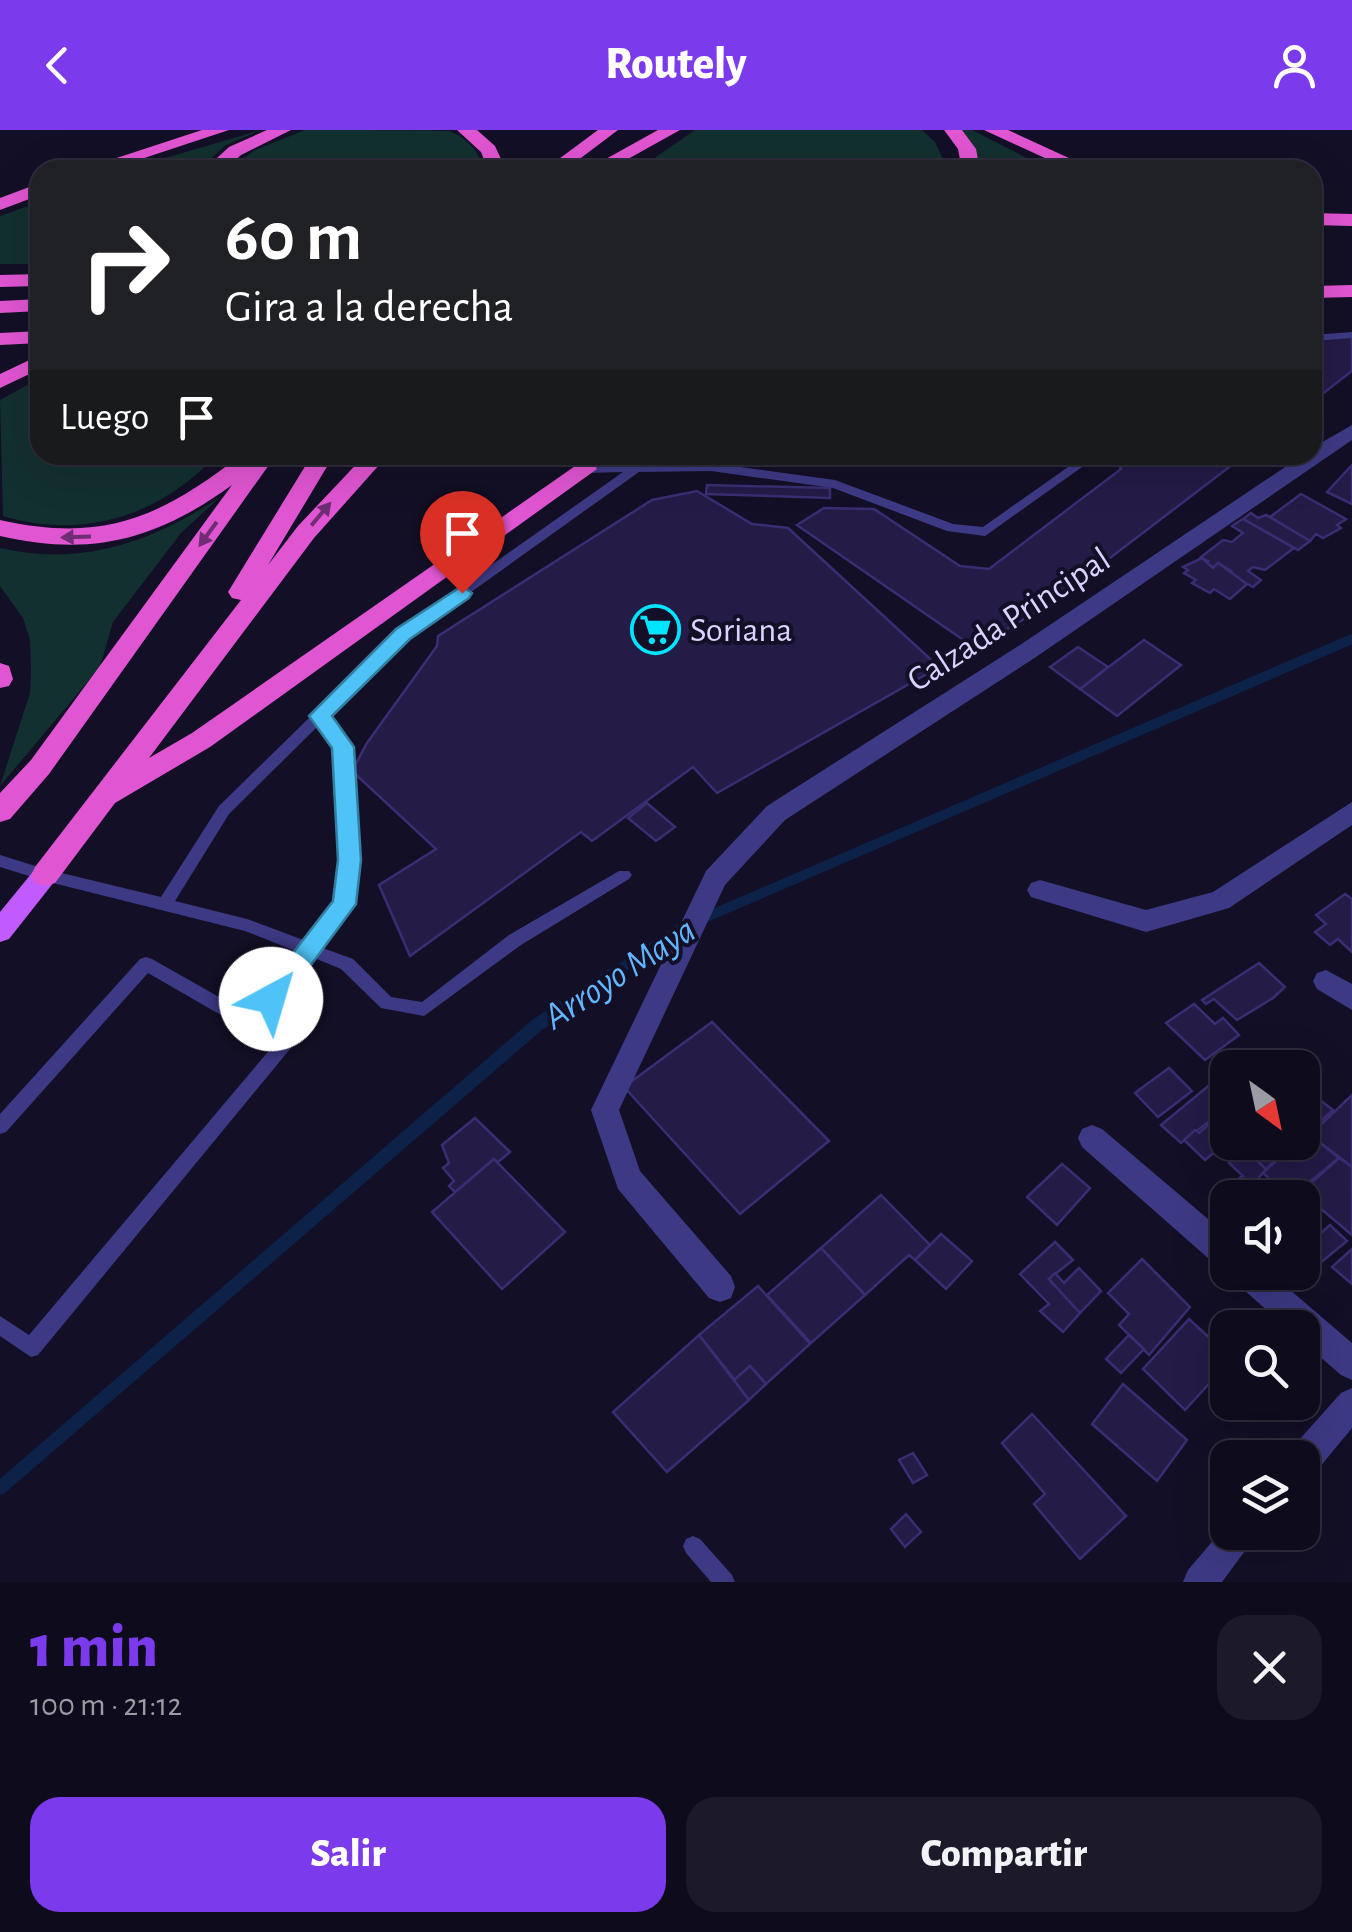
<!DOCTYPE html>
<html lang="es">
<head>
<meta charset="utf-8">
<style>
	:root { --surface:#0e0b1c; --page:#1c1929; --text:#f1f3f6; --muted:#9b9ba3; --line:#2e2b3b; --accent:#7c3aed }
	body { margin:0; font-family:"Alegreya Sans",sans-serif; background:var(--page); color:var(--text); height:100vh; display:flex; flex-direction:column; font-size:38px; white-space:nowrap }
	* { box-sizing:border-box; margin:0 }
	p { font-size:32px; color:var(--muted) }
	.icon { flex:none; width:55px; height:55px; fill:none; stroke:currentColor; stroke-width:2; stroke-linecap:round; stroke-linejoin:round }
	.map { position:relative; height:1452px; overflow:hidden }
	.drawer { display:flex; flex-direction:column; background:var(--surface); flex:1 }
	.drawer>* { flex:none }
	.hud { position:absolute; left:30px; top:30px; width:1292px; height:305px; border-radius:30px; box-shadow:0 10px 40px #0002,0 0 0 2px var(--line); background:#202124; color:#fff; overflow:hidden }
	.needle { width:65px; rotate:147deg }
	.tools { position:absolute; left:1210px; top:920px; display:grid; gap:20px }
	.tools a { display:grid; place-items:center; width:110px; height:110px; border-radius:20px; background:var(--surface); box-shadow:0 10px 40px #0002,0 0 0 2px var(--line); font-size:50px }
	.pin { position:absolute; display:grid; place-items:center; width:85px; height:85px; color:#fff; margin:-102px -42px; border-radius:50% 50% 50% 0; rotate:-45deg; box-shadow:0 0 10px #0007 }
	.pin .icon { rotate:45deg }
	.me { position:absolute; width:110px; margin:-55px; rotate:39deg; stroke-linejoin:round; filter:drop-shadow(0 0 8px #0008) }
	.turn { display:flex; align-items:center; gap:35px; height:210px; padding:0 30px; font-size:45px }
	.turn .icon { width:130px; height:130px; stroke-width:2.5 }
	.turn b { display:block; font-size:70px; line-height:85px }
	.then { display:flex; align-items:center; height:95px; padding:0 30px; background:#0003; gap:20px; font-size:38px }
	.round { display:grid; place-items:center; flex:none; width:105px; height:105px; border-radius:30px; background:var(--page) }
	.headline { display:flex; align-items:center; justify-content:space-between; height:170px; padding:0 30px }
	h1 { font-size:60px; font-weight:800; line-height:75px; color:var(--accent) }
	.button { display:flex; gap:20px; margin-top:auto; padding:20px 30px }
	.button a { flex:1; height:115px; border-radius:30px; background:var(--accent); color:#fff; font-size:40px; font-weight:800; line-height:115px; text-align:center }
	.button a+a { background:var(--page); color:var(--text) }
	header { display:flex; justify-content:space-between; align-items:center; height:130px; padding:0 30px; background:var(--accent); color:#fff; font-size:45px; font-weight:800 }
	.map>svg:first-child { display:block }
</style>
</head>
<body>
<header><svg class="icon" aria-label="back" viewBox="0 0 24 24"><path d="M15 5l-7 7 7 7"/></svg>Routely<svg class="icon" aria-label="person" viewBox="0 0 24 24"><circle cx="12" cy="8" r="4"/><path d="M4 21q1-7 8-7t8 7"/></svg></header>
<div class="map">
<svg width="1352" height="1452" viewBox="0 0 1352 1452">
	<rect width="100%" height="100%" fill="#130f26"/>
	<g fill="#12302f">
		<polygon points="261,0 226,15 198,40 124,40"/>
		<path d="M305,0C339,0 418,0 448,1C466,6 480,22 483,40H228L255,20Z"/>
		<polygon points="695,0 922,0 935,12 948,40 637,40"/>
		<polygon points="958,0 972,0 1050,40 981,40 977,26"/>
		<polygon points="40,72 40,134 0,134 0,86"/>
		<path d="M40,248V325H216C161,386 82,410 3,386L0,270Z"/>
		<path d="M220,367L181,403L113,492L100,537L0,656L30,563L31,541L30,510L23,488L0,456V418C82,437 152,412 220,367Z"/>
	</g>
	<g fill="none" stroke-linecap="round" stroke-linejoin="round">
		<polyline stroke="#0c2248" stroke-width="10" points="614,843 681,798 1352,509"/>
		<polyline stroke="#0c2248" stroke-width="14" points="0,1358 537,895 618,841"/>
	</g>
	<g fill="#241b47" stroke="#3b2d73" stroke-width="2.5">
		<polygon points="1352,205 1352,241 1312,272 1312,206"/>
		<polygon points="1118,325 1245,325 1051,473 975,518 797,395 824,378 874,379 960,436 989,439 1121,339 1115,327"/>
		<polygon points="1352,335 1352,374 1327,362"/>
		<polygon points="707,355 830,358 830,368 706,364"/>
		<polygon points="697,361 752,394 788,398 939,537 717,663 693,637 592,711 581,702 410,826 379,755 436,719 352,641 367,613 437,516 438,506 652,370"/>
		<polygon points="1301,364 1346,389 1337,395 1341,398 1323,408 1316,404 1310,411 1270,387"/>
		<polygon points="1251,383 1258,388 1266,385 1310,411 1298,420 1243,389"/>
		<polygon points="1243,389 1294,418 1265,440 1253,437 1248,441 1261,450 1253,457 1228,443 1231,441 1218,433 1213,438 1205,433 1208,431 1201,427 1223,410 1232,412 1243,403 1232,396"/>
		<polygon points="1202,428 1213,438 1218,433 1247,454 1230,469 1214,459 1210,463 1192,453 1196,450 1184,443 1188,440 1183,437"/>
		<polygon points="1144,510 1181,535 1117,586 1080,559"/>
		<polygon points="1078,517 1108,537 1080,559 1050,537"/>
		<polygon points="647,673 675,697 656,711 628,688"/>
		<polygon points="1345,764 1352,769 1352,822 1338,809 1330,815 1315,802 1326,794 1316,785"/>
		<polygon points="1259,833 1285,857 1273,868 1237,890 1214,869 1206,874 1202,870"/>
		<polygon points="1194,874 1215,894 1223,888 1239,905 1205,930 1166,893"/>
		<polygon points="712,892 829,1011 740,1084 624,957"/>
		<polygon points="1269,920 1291,938 1251,938"/>
		<polygon points="1169,938 1192,961 1158,987 1135,963"/>
		<polygon points="1212,953 1228,967 1228,977 1181,1013 1161,995"/>
		<polygon points="1302,956 1333,980 1312,999 1302,991"/>
		<polygon points="1352,965 1352,1035 1351,1036 1310,1005"/>
		<polygon points="1228,977 1228,1011 1205,1030 1184,1010 1195,1000 1199,1003"/>
		<polygon points="475,988 510,1022 498,1032 494,1029 455,1062 449,1056 454,1051 443,1038 449,1033 442,1015"/>
		<polygon points="1308,1003 1339,1028 1290,1068 1263,1043 1297,1012 1302,1012"/>
		<polygon points="1251,1012 1279,1012 1288,1020 1266,1039 1244,1019"/>
		<polygon points="1244,1019 1266,1039 1249,1060 1238,1049 1243,1046 1229,1033"/>
		<polygon points="1339,1028 1352,1037 1352,1105 1301,1062"/>
		<polygon points="494,1029 565,1102 502,1159 432,1082"/>
		<polygon points="1062,1034 1090,1058 1057,1095 1027,1067"/>
		<polygon points="881,1065 930,1115 915,1130 909,1125 865,1165 821,1118"/>
		<polygon points="1330,1095 1347,1111 1319,1134 1304,1118"/>
		<polygon points="941,1104 972,1131 946,1159 915,1130"/>
		<polygon points="1055,1112 1073,1130 1049,1149 1080,1183 1063,1202 1040,1181 1049,1174 1020,1144"/>
		<polygon points="821,1118 865,1165 811,1213 767,1165"/>
		<polygon points="1352,1119 1352,1154 1332,1137"/>
		<polygon points="1142,1129 1190,1177 1149,1225 1119,1195 1129,1184 1108,1163"/>
		<polygon points="1079,1138 1101,1161 1080,1183 1049,1149 1055,1143 1064,1153"/>
		<polygon points="758,1156 810,1214 766,1254 750,1236 735,1250 699,1205"/>
		<polygon points="1233,1180 1253,1198 1228,1198 1228,1212 1214,1200"/>
		<polygon points="1189,1189 1228,1225 1228,1233 1185,1280 1143,1239"/>
		<polygon points="699,1205 749,1270 667,1342 613,1282"/>
		<polygon points="1129,1205 1144,1219 1121,1243 1106,1229"/>
		<polygon points="750,1236 766,1254 749,1270 734,1250"/>
		<polygon points="1123,1254 1187,1310 1157,1351 1092,1294"/>
		<polygon points="1032,1284 1126,1386 1080,1429 1034,1374 1045,1364 1002,1313"/>
		<polygon points="913,1323 927,1345 913,1353 899,1330"/>
		<polygon points="906,1384 921,1402 905,1417 891,1399"/>
	</g>
	<g fill="none" stroke-linecap="round" stroke-linejoin="round">
		<g fill="#3d3a85" fill-rule="evenodd">
			<polygon points="1352,202 1352,208 1312,211 1312,205"/>
			<path d="M1085,325H1099L985,406L947,401L833,358L711,341L639,342L408,507L328,586L350,617L357,730L352,774L320,817L353,829L391,867L422,872L509,805L619,741H629L632,745L629,749L521,815L424,886L381,878L341,839L312,827L263,891L295,903L297,908L295,913L38,1225L31,1227L0,1206V1186L29,1205L277,911L245,899L148,843L6,1002L0,1004V984L140,829L146,827L152,829L249,884L298,822L245,801L45,751L0,737V725L45,739L161,767L219,676L398,501L623,342L586,343L580,339L582,336L711,333L835,350L953,394L983,397ZM319,595L336,618L341,730L337,772L306,811L247,789L175,771L229,684Z"/>
			<polygon points="693,1406 700,1409 732,1445 735,1452 711,1452 686,1423 683,1416 686,1409"/>
		</g>
		<g fill="#3d3a85" fill-rule="evenodd">
			<polygon points="1352,295 1352,310 1036,527 785,690 725,755 619,980 640,1041 731,1146 735,1157 731,1168 720,1172 709,1168 618,1059 591,980 706,741 767,676 1020,515 1303,325 1312,325 1312,318"/>
			<polygon points="1352,672 1352,695 1229,778 1146,802 1031,767 1027,760 1031,753 1040,750 1146,780 1213,762"/>
			<polygon points="1326,840 1352,854 1352,880 1317,859 1313,851 1317,843"/>
			<polygon points="1092,995 1102,999 1228,1106 1228,1140 1217,1136 1082,1017 1078,1008 1082,999"/>
			<polygon points="1231,1142 1269,1142 1352,1213 1352,1250 1341,1245 1302,1211 1302,1198 1287,1198 1235,1152"/>
		</g>
		<g fill="#3d3a85" fill-rule="evenodd">
			<polygon points="1352,1258 1352,1298 1314,1344 1302,1348 1302,1328 1288,1328 1290,1320 1341,1263"/>
			<polygon points="1228,1393 1228,1402 1259,1402 1222,1452 1183,1452 1188,1440"/>
		</g>
		<polygon fill="#c25bff" fill-rule="evenodd" points="45,735 54,738 58,745 54,752 9,809 0,812 0,782 36,738"/>
		<g fill="#e055d1" fill-rule="evenodd">
			<polygon points="202,0 229,0 108,40 80,40"/>
			<polygon points="267,0 291,0 241,25 224,40 204,40 229,17"/>
			<polygon points="457,0 477,0 495,16 506,40 488,40 481,22"/>
			<polygon points="598,0 618,0 565,40 544,40"/>
			<polygon points="658,0 680,0 619,34 613,35 604,30"/>
			<polygon points="944,0 962,0 976,19 980,40 962,40 958,19"/>
			<polygon points="984,0 1008,0 1095,40 1071,40"/>
			<polygon points="40,53 40,65 0,80 0,68"/>
			<polygon points="1312,83 1352,84 1352,96 1312,95"/>
			<polygon points="40,144 40,156 0,157 0,145"/>
			<polygon points="1352,155 1352,167 1312,168 1312,156"/>
			<polygon points="40,169 40,181 0,183 0,171"/>
			<polygon points="40,201 40,213 0,215 0,203"/>
			<polygon points="40,225 40,239 0,258 0,244"/>
			<path d="M241,325H276L49,644L10,689L0,692V663L31,630L232,355C156,410 92,427 0,406V390C103,413 160,388 241,325Z"/>
			<polygon points="312,325 334,325 268,435 298,396 365,325 388,325 314,408 149,628 192,603 578,334 594,334 597,339 210,617 115,673 55,753 45,756 35,753 31,745 35,737 241,470 232,468 228,462"/>
			<polygon points="0,533 9,536 13,549 9,556 0,558"/>
		</g>
	</g>
	<defs><path id="oneway-solid" d="M-6-.8H1V-3.2L6.5 0L1 3.2V.8H-6Z" transform="scale(2.5)"/></defs>
	<g fill="#6f2e73">
		<use href="#oneway-solid" transform="translate(321 384) rotate(-50)"/>
		<use href="#oneway-solid" transform="translate(208 404) rotate(126)"/>
		<use href="#oneway-solid" transform="translate(76 407) rotate(178)"/>
	</g>
	<polygon fill="#4fc3f7" stroke="#337fa1" stroke-width="2.5" points="462,456 472,463 469,468 410,509 332,586 354,617 361,730 356,774 280,877 271,880 263,877 259,869 263,862 333,771 338,730 332,618 309,586 396,499"/>
	<defs>
		<symbol id="supermarket-ring" viewBox="-11 -11 22 22"><circle r="9.5" fill="#130f26" stroke="#00e5ff" stroke-width="1.5"/><path d="M-6-5.5h2.5l.6 2H6L4.5 2H-2.5L-4.4-4H-6ZM-1.5 3.2a1.3 1.3 0 1 0 .1 0ZM3 3.2a1.3 1.3 0 1 0 .1 0Z" fill="#00e5ff"/></symbol>
	</defs>
	<g fill-rule="evenodd">
		<use href="#supermarket-ring" x="628" y="472" width="55" height="55"/>
	</g>
	<g text-anchor="middle" dominant-baseline="central" stroke-width="8" stroke-linejoin="round" paint-order="stroke">
		<g font-size="35" fill="#d9d4ff" stroke="#130f26">
			<text transform="translate(1009 490) rotate(-33)">Calzada Principal</text>
		</g>
		<g font-size="35" fill="#d9d4ff" stroke="#130f26" text-anchor="start">
			<text x="690" y="500">Soriana</text>
		</g>
		<g font-size="38" font-style="italic" fill="#62b6ff" stroke="#130f26">
			<text transform="translate(620 844) rotate(-33)">Arroyo Maya</text>
		</g>
	</g>
</svg>
<div class="tools">
<a><svg class="needle" viewBox="-14 -14 28 28"><path d="M0-13l5 13h-10z" fill="#e53935"/><path d="M0 13l5-13h-10z" fill="#9b9ba3"/></svg></a>
<a><svg class="icon" aria-label="sound" viewBox="0 0 24 24"><path d="M4 9h4l5-4v14l-5-4H4zM17 9q2 3 0 6"/></svg></a>
<a><svg class="icon" aria-label="search" viewBox="0 0 24 24"><circle cx="10" cy="10" r="6"/><path d="M15 15l6 6"/></svg></a>
<a><svg class="icon" aria-label="layers" viewBox="0 0 24 24"><path d="M12 4l9 5-9 5-9-5zM3 14l9 5 9-5"/></svg></a>
</div>
<div class="pin" style="left:462px;top:463px;background:#d93025"><svg class="icon" aria-label="arrive" viewBox="0 0 24 24"><path d="M6 21V4h12l-3 4 3 4H6"/></svg></div>
<svg class="me" style="left:271px;top:869px" viewBox="-20 -20 40 40"><circle r="19" fill="#fff"/><path d="M0-13L10 11 0 6-10 11z" fill="#4fc3f7"/></svg>
<div class="hud">
<div class="turn"><svg class="icon" aria-label="right" viewBox="0 0 24 24"><path d="M7 20v-9h11M14 6l5 5-5 5"/></svg><div><b>60 m</b>Gira a la derecha</div></div>
<div class="then">Luego<svg class="icon" aria-label="arrive" viewBox="0 0 24 24"><path d="M6 21V4h12l-3 4 3 4H6"/></svg></div>
</div>
</div>
<section class="drawer">
<div class="headline"><div><h1>1 min</h1><p>100 m · 21:12</p></div><a class="round"><svg class="icon" aria-label="close" viewBox="0 0 24 24"><path d="M6 6l12 12M18 6L6 18"/></svg></a></div>
<div class="button"><a>Salir</a><a>Compartir</a></div>
</section>
</body>
</html>
